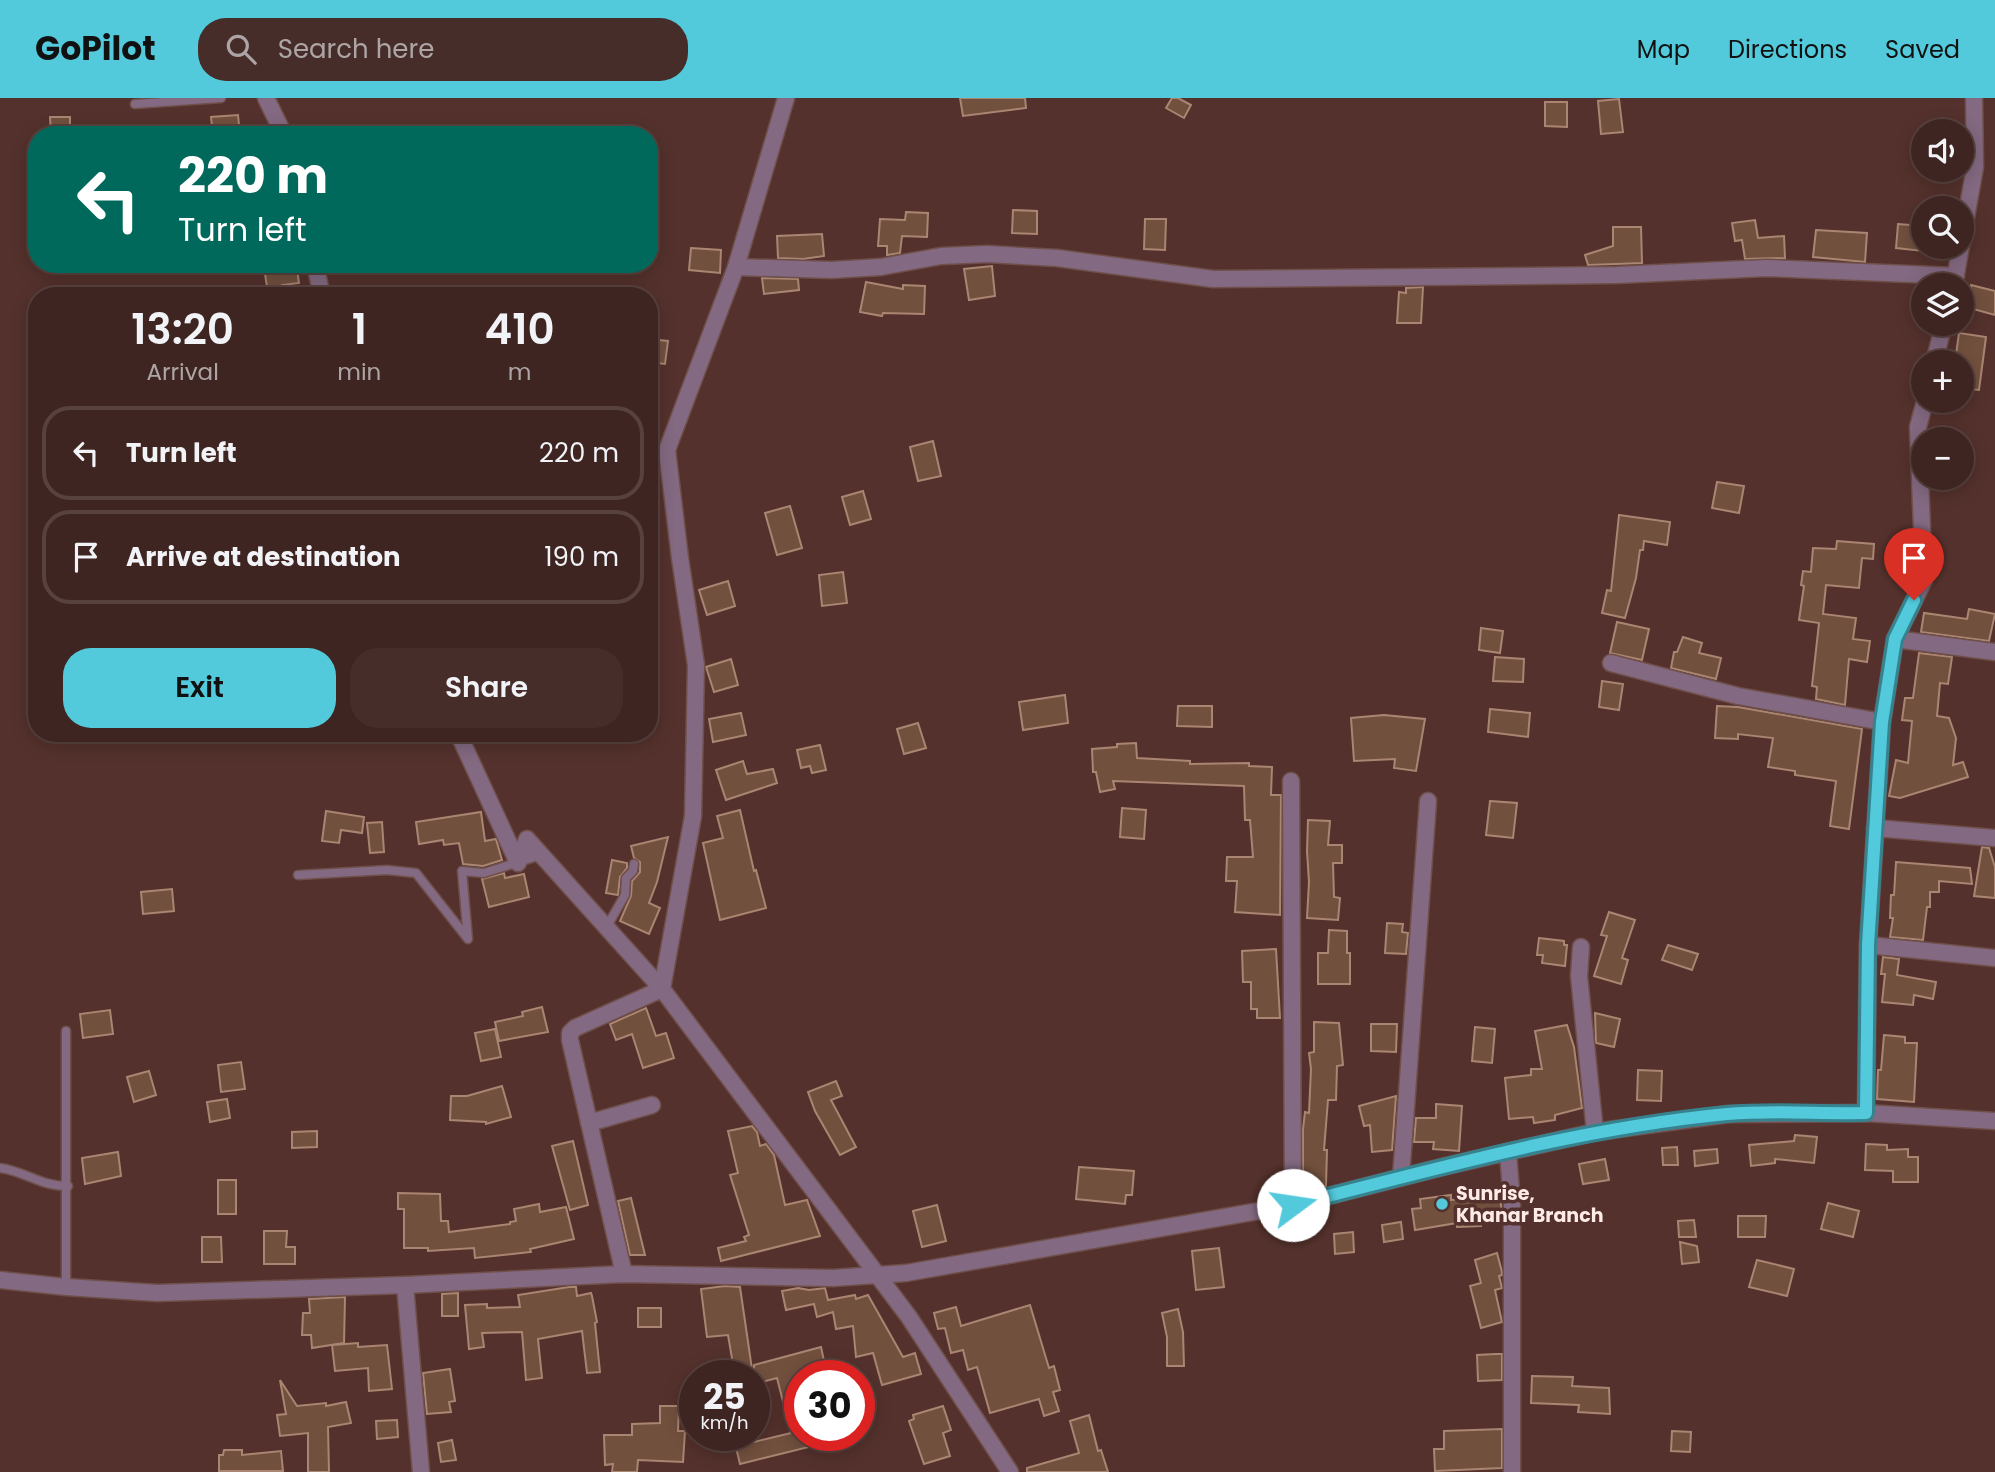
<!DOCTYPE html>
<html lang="en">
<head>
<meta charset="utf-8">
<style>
	:root { --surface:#3f2521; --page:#462d2a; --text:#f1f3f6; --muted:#ada5a5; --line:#58423f; --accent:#53cadc }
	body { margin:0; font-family:Poppins,sans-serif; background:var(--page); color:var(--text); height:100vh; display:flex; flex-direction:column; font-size:26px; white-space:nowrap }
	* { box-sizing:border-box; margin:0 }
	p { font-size:23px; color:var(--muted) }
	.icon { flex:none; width:38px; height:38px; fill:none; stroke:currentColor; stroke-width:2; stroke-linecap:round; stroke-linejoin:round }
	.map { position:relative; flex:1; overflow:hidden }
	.details { position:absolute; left:28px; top:189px; width:630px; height:455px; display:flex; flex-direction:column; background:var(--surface); border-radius:28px; box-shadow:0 4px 18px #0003,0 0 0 2px var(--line) }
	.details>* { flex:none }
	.top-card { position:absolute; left:28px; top:28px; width:630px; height:147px; border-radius:28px; box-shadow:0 4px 18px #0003,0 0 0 2px var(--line); background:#00695c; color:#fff; overflow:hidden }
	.tools { position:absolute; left:1911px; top:21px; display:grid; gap:14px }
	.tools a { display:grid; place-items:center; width:63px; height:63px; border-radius:50%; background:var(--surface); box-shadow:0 4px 18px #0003,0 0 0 2px var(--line); font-size:35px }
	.speed { position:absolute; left:679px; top:1262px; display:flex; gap:14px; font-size:35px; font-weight:700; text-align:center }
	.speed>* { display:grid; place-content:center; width:91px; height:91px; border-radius:50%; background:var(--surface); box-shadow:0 4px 18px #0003,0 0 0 2px var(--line); line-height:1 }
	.speed small { font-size:18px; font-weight:400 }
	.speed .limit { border:10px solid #d22; background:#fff; color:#111 }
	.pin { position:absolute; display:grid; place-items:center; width:60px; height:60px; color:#fff; margin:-72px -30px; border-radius:50% 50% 50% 0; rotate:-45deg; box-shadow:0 0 7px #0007 }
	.pin .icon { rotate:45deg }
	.me { position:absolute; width:77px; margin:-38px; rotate:76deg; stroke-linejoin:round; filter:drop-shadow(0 0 5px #0008) }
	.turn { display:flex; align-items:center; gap:24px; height:147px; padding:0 35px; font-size:32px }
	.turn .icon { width:91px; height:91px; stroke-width:2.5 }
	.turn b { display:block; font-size:49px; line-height:60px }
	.eta { display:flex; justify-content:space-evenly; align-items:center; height:119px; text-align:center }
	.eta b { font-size:42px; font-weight:600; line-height:49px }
	.button { display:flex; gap:14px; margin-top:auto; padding:14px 35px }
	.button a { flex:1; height:80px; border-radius:28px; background:var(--accent); color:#111; font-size:28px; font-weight:600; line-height:80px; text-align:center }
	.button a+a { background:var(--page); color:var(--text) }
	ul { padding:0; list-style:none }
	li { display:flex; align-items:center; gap:21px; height:94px; margin:0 14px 10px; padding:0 21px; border:4px solid var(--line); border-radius:28px }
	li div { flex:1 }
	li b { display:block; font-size:26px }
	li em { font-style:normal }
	header { display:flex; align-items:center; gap:42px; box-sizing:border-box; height:98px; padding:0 35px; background:var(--accent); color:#111 }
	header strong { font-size:33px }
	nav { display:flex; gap:38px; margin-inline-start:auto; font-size:24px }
	.search { width:490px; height:63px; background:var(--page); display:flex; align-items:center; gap:18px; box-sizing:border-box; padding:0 24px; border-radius:28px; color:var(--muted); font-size:26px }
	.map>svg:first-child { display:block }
</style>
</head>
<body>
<header>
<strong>GoPilot</strong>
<div class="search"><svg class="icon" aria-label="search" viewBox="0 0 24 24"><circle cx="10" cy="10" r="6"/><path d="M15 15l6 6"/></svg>Search here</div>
<nav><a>Map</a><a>Directions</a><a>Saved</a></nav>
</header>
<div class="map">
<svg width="1995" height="1374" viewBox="0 0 1995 1374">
	<rect width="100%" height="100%" fill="#54312c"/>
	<g fill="#72503e" stroke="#aa8572" stroke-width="2">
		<polygon points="960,0 1025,0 1026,10 963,18"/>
		<polygon points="1172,0 1178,0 1191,7 1184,20 1166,10"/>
		<polygon points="1619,1 1623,34 1601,36 1598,3"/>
		<polygon points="1545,4 1567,4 1567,29 1545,28"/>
		<polygon points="238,17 240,37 213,37 211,19"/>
		<polygon points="50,19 70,19 70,37 51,37"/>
		<polygon points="1013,112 1037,113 1037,136 1012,135"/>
		<polygon points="906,114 928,115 927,139 902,138 900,155 887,157 887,148 878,148 880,121 905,122"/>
		<polygon points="1145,121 1166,121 1165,152 1144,151"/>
		<polygon points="1755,122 1758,140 1784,138 1785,160 1745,161 1742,142 1735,143 1732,125"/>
		<polygon points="1898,126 1923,128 1923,153 1896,150"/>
		<polygon points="1613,129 1641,129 1642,165 1588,167 1585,157 1613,148"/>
		<polygon points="1816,132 1867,135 1865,164 1813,159"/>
		<polygon points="822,136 824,158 803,161 778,160 777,138"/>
		<polygon points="691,150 721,152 720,175 689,172"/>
		<polygon points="992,168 995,198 969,202 964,171"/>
		<polygon points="297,171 299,185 282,187 283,192 268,195 265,176"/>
		<polygon points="762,180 798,181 799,192 764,196"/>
		<polygon points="866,184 903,191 903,187 925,188 924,216 883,215 882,218 860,214"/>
		<polygon points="1971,187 1995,193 1995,217 1966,209"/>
		<polygon points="1423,189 1421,225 1397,225 1399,194 1406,195 1406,190"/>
		<polygon points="1959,235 1986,239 1979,292 1962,290 1962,264 1955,264"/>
		<polygon points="649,241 668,243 665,266 649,264"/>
		<polygon points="933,343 941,378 918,383 910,349"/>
		<polygon points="1717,384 1744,388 1739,415 1712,410"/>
		<polygon points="863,393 871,421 850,427 842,399"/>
		<polygon points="790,408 802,450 777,457 765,415"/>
		<polygon points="1619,417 1670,424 1667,447 1644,443 1643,452 1640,452 1636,480 1625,520 1602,515 1607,492 1611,493"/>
		<polygon points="1837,443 1874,446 1873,461 1862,460 1859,490 1826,487 1823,516 1856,520 1853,541 1870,543 1867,564 1849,561 1845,607 1816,601 1817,589 1812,588 1819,525 1799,522 1804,488 1801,487 1803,473 1811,474 1813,450 1836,451"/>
		<polygon points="843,474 847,505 822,508 819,477"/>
		<polygon points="728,483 735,508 707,517 699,492"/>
		<polygon points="1969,511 1995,516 1989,543 1921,534 1924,515 1967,521"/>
		<polygon points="1617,524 1649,531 1642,562 1610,555"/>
		<polygon points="1481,530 1503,533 1500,555 1479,552"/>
		<polygon points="1683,539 1702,545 1699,555 1721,560 1716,581 1671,570 1674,554 1677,554"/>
		<polygon points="1919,555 1952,559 1948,586 1940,585 1937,618 1949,620 1956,640 1953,667 1963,664 1968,679 1900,700 1889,698 1896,662 1908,665 1912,623 1902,622 1905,600 1913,600"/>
		<polygon points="1495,559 1524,561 1523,584 1493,583"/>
		<polygon points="731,561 738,587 714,594 706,569"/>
		<polygon points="1602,583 1623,586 1619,612 1599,609"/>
		<polygon points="1065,597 1068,625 1023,632 1019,604"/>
		<polygon points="1178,608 1212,608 1212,629 1177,628"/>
		<polygon points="1717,608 1738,609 1862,631 1849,731 1830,728 1836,683 1795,677 1795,673 1768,669 1773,640 1738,636 1738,641 1715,640"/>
		<polygon points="1490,611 1530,615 1528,639 1488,634"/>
		<polygon points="741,615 746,637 713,644 709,621"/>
		<polygon points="1384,617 1425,621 1416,673 1394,670 1395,661 1354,663 1351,620"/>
		<polygon points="918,625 926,650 904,656 897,631"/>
		<polygon points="1136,645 1137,660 1190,663 1190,666 1249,665 1249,668 1272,669 1271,697 1281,697 1280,817 1235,814 1237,783 1226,783 1227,759 1253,759 1250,722 1245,722 1244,688 1113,683 1115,691 1100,694 1096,674 1093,674 1092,651 1117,649 1117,646"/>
		<polygon points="820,647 826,672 812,675 810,668 801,670 797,652"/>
		<polygon points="743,663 747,676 773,671 777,685 726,702 716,672"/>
		<polygon points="1490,703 1517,705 1513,740 1486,737"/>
		<polygon points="1122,710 1146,712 1144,741 1120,739"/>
		<polygon points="740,712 754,773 756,772 766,810 720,822 703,745 723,740 717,718"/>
		<polygon points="326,713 364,719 362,735 341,732 339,745 322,743"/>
		<polygon points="481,714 485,743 496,741 502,762 483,768 463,766 459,745 444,747 443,742 419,746 416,724"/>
		<polygon points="1308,722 1330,723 1328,747 1342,747 1342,765 1333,765 1334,799 1340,800 1338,822 1307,820 1309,784 1307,753"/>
		<polygon points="382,724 384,754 370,755 367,725"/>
		<polygon points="668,739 657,784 649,805 660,810 649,836 620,823 631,798 632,783 640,774 640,764 634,760 631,748"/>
		<polygon points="1982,749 1989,750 1995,769 1995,800 1974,798"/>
		<polygon points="612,762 627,765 627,770 620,779 618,797 606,795"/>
		<polygon points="1896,764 1970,770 1972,786 1939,783 1939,794 1930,794 1930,809 1927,809 1923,842 1890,839 1893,820 1890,820 1891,797 1894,797"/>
		<polygon points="504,775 505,780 524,776 529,799 489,809 482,781"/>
		<polygon points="172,791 174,813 143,816 141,794"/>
		<polygon points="1609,814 1635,822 1622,860 1628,862 1621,886 1594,878 1607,838 1601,837"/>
		<polygon points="1387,825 1403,826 1402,834 1408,835 1406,856 1385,855"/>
		<polygon points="1329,832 1347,833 1347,855 1350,855 1350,886 1318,886 1318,855 1328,855"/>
		<polygon points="1539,840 1564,843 1564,847 1567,847 1565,868 1542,865 1543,857 1537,857"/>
		<polygon points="1668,847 1698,856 1692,872 1662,862"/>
		<polygon points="1276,851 1280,920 1257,920 1257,911 1251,911 1251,884 1243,884 1242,853"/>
		<polygon points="1883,859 1899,861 1897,877 1936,884 1933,901 1914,897 1913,907 1882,904 1885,876 1881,876"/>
		<polygon points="542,909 548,934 499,943 495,924 523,918 522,914"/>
		<polygon points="646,910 656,938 666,935 674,960 643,970 632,936 616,942 610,926"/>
		<polygon points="110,912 113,936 83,940 80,916"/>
		<polygon points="1595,915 1620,921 1614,949 1596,945"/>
		<polygon points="1314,924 1339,925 1343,967 1337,968 1336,1002 1328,1002 1324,1052 1327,1052 1326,1088 1322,1089 1303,1088 1303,1031 1305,1014 1309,1015 1311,971 1309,955 1314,954"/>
		<polygon points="1371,926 1397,926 1396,954 1371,953"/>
		<polygon points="1567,927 1574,949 1582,1010 1555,1017 1555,1022 1534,1025 1533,1019 1509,1021 1505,980 1531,977 1531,971 1542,971 1535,933"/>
		<polygon points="1475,929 1495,931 1492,965 1472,963"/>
		<polygon points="495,931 501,959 481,963 475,935"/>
		<polygon points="1884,937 1905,939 1905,945 1917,945 1914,1004 1877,1001 1878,972 1881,972"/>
		<polygon points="241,964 245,991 221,994 218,967"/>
		<polygon points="1638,972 1662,973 1661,1003 1637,1002"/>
		<polygon points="149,973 156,997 134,1004 127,979"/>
		<polygon points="836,983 842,998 831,1002 856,1049 840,1057 815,1013 808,994"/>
		<polygon points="502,988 511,1019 486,1026 486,1024 450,1022 451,998 467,998"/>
		<polygon points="1396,998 1392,1052 1372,1054 1370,1027 1364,1028 1359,1008"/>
		<polygon points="227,1001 230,1020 210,1024 207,1004"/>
		<polygon points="1436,1006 1462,1008 1459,1053 1433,1051 1434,1044 1414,1044 1416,1020 1436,1020"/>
		<polygon points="752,1028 757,1034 760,1048 766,1046 774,1057 785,1107 807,1102 820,1138 721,1163 718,1150 746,1143 744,1139 749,1137 730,1077 738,1075 728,1033"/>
		<polygon points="317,1033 317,1049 292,1050 292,1034"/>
		<polygon points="1795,1037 1817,1039 1814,1065 1775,1061 1775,1065 1751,1068 1749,1047 1794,1043"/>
		<polygon points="573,1043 588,1107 570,1112 552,1048"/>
		<polygon points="1866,1046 1887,1047 1887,1052 1908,1051 1908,1059 1918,1059 1918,1084 1893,1084 1893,1073 1865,1072"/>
		<polygon points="1677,1049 1678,1067 1663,1067 1662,1050"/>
		<polygon points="1717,1051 1718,1065 1695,1068 1694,1053"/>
		<polygon points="118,1054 121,1078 85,1086 82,1060"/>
		<polygon points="1605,1061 1609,1082 1583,1086 1579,1066"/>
		<polygon points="1079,1069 1134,1073 1132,1097 1126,1097 1125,1106 1076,1101"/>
		<rect x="218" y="1082" width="18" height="34"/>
		<polygon points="1500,1093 1502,1121 1481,1123 1481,1128 1457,1129 1457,1125 1415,1132 1412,1111 1421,1110 1420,1101 1451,1097 1451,1102 1484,1100 1483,1094"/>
		<polygon points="398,1095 440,1096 441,1123 448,1123 449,1134 510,1126 510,1124 516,1123 514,1111 539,1106 540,1114 566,1109 574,1141 530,1151 531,1154 475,1160 474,1150 428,1153 428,1150 404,1150 404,1111 398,1111"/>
		<polygon points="631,1100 645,1157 630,1157 618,1103"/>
		<polygon points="1828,1105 1859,1113 1853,1139 1821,1131"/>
		<polygon points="937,1107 946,1143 922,1149 913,1113"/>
		<polygon points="1738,1118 1766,1118 1765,1139 1738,1139"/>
		<polygon points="1694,1122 1696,1139 1679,1139 1678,1123"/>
		<polygon points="1401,1124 1403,1141 1384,1144 1382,1127"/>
		<polygon points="264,1133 287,1133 286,1149 295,1149 295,1166 264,1166"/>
		<polygon points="1353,1134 1354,1154 1335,1156 1334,1136"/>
		<polygon points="202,1139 221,1139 222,1164 202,1164"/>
		<polygon points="1680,1144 1697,1148 1699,1164 1682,1166"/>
		<polygon points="1219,1150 1224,1189 1196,1192 1192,1153"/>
		<polygon points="1497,1155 1502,1174 1502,1177 1499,1178 1502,1190 1495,1192 1502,1224 1481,1230 1470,1188 1481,1185 1475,1162"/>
		<polygon points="1757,1162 1794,1171 1787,1198 1749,1189"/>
		<polygon points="725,1188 740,1189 753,1278 735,1278 728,1237 707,1239 701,1191"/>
		<polygon points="569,1189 576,1189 577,1198 591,1195 592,1198 597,1224 595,1225 600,1274 587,1275 582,1233 538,1241 542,1280 526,1282 522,1234 482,1235 484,1249 469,1251 465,1207 487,1206 487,1210 520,1209 518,1197"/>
		<polygon points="798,1190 809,1192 825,1190 828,1202 855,1197 856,1201 868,1197 903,1259 915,1255 921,1276 882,1287 873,1255 856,1259 853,1228 836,1231 833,1214 817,1219 814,1206 786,1212 782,1193"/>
		<polygon points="458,1195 458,1218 442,1218 442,1196"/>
		<polygon points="345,1199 344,1245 312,1250 311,1237 302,1237 303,1215 310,1215 309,1201"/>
		<polygon points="1030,1207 1049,1270 1054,1268 1060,1292 1053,1294 1059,1313 1044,1318 1039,1301 990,1315 977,1269 968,1272 963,1252 951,1255 945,1230 938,1231 934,1215 956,1209 961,1228"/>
		<rect x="638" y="1210" width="23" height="19"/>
		<polygon points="1178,1211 1183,1234 1184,1268 1167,1268 1167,1239 1162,1215"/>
		<polygon points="358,1245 358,1249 387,1247 392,1291 369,1293 368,1270 335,1273 332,1247"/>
		<polygon points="821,1249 826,1272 796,1279 800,1296 800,1337 836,1337 837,1342 740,1366 733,1337 753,1337 754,1344 791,1335 777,1280 754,1286 754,1267"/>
		<polygon points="1496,1256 1502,1256 1502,1282 1478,1283 1477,1257"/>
		<polygon points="450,1271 455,1303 449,1304 451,1314 427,1316 423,1275"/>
		<polygon points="1532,1278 1573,1279 1572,1288 1609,1290 1610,1316 1578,1314 1579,1307 1531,1305"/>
		<polygon points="280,1282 297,1308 326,1305 326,1308 346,1304 351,1325 328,1329 329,1374 308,1374 308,1335 280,1338 277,1317 286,1316"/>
		<polygon points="660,1308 679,1308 678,1333 685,1333 683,1364 638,1362 637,1374 612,1374 613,1366 605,1367 604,1337 632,1337 632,1326 660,1325"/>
		<polygon points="943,1308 951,1332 943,1335 950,1358 924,1366 909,1323 914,1321 913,1317"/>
		<polygon points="1089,1317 1098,1353 1101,1352 1108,1374 1027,1374 1027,1370 1079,1355 1070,1323"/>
		<polygon points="397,1322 398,1339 377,1341 376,1323"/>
		<polygon points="1502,1331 1502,1370 1435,1373 1434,1351 1444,1351 1444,1333"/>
		<polygon points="1672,1333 1691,1334 1690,1354 1671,1353"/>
		<polygon points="452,1342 456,1362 441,1364 438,1345"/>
		<polygon points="224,1352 242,1352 242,1357 281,1353 283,1373 219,1373 219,1357 223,1357"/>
	</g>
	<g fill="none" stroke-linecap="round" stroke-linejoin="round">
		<defs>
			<g id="lane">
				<polyline points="135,6 221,0"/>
				<polyline points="298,777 387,772 416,775 468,841 462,773 484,775 541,757"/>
				<polyline points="606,830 625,797 626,780 633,773 634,766"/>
				<path d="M0,1070C24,1073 43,1089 68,1088"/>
				<polyline points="66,1189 66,933"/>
			</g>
			<g id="street">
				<polyline points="266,0 284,37"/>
				<polyline points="315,166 322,198"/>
				<polyline points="736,169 831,172 881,169 941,158 987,156 1057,160 1213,181 1616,177 1767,170 1956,178"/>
				<polyline points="1954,187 1975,69 1974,0"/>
				<polyline points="1934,264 1944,226"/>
				<polyline points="1895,541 1995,554"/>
				<polyline points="1611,565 1738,598 1882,624"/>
				<polyline points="458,635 518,765 527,741 662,891 909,1219 1010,1374"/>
				<polyline points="1291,683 1293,1107"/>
				<polyline points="1875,730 1995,740"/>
				<polyline points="1868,847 1995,860"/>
				<polyline points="1581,849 1579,878 1595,1034"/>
				<polyline points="1866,1015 1868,847 1882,624 1895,541 1924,482 1918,329 1925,303"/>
				<polyline points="589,1025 652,1007"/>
				<polyline points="1508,1054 1512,1106 1512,1374"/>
				<polyline points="1401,1079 1428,703"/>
				<polyline points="624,1176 570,942 570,935 575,930 662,891 693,718 696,567 680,460 667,352 736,169 786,0"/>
				<polyline points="0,1182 66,1189 157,1195 405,1187 624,1176 833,1180 906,1175 1293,1107 1442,1069 1595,1034 1729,1016 1866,1015 1995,1023"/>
				<polyline points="405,1187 421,1374"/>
			</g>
		</defs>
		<use href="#lane" stroke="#6f4f4a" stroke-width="11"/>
		<use href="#street" stroke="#6f4f4a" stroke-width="19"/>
		<use href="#lane" stroke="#836981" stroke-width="8"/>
		<use href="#street" stroke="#836981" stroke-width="16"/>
	</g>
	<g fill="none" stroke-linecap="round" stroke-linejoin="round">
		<defs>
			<path id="route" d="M1293,1107C1436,1071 1580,1030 1727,1016C1772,1012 1820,1016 1866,1015L1868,847L1882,624L1895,541L1914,502"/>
		</defs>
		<use href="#route" stroke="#36838f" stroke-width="18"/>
		<use href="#route" stroke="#53cadc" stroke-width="12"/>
	</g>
	<circle fill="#53cadc" stroke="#54312c" stroke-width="2.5" cx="1442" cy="1106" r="7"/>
	<g text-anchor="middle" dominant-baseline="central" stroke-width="7" stroke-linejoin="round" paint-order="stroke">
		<g font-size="19" font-weight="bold" fill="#feebe8" stroke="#54312c" text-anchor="start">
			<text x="1456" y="1095">Sunrise,<tspan x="1456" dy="22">Khanar Branch</tspan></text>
		</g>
	</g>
</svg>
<div class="tools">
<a><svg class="icon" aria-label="sound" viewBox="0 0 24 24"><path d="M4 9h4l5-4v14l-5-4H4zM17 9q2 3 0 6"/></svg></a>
<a><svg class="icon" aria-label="search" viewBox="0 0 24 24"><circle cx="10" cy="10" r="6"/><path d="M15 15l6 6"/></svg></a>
<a><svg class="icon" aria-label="layers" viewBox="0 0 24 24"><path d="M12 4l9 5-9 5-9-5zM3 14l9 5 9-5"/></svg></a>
<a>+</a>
<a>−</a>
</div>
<div class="speed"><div>25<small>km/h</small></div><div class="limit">30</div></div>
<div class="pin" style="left:1914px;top:502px;background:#d93025"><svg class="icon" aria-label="arrive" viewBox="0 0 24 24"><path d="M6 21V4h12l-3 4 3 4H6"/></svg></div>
<svg class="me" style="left:1293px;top:1107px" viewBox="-20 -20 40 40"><circle r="19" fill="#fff"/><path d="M0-13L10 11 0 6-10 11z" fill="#53cadc"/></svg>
<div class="top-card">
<div class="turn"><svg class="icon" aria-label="left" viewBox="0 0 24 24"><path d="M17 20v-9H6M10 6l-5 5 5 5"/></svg><div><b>220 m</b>Turn left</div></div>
</div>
<section class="details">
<div class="eta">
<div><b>13:20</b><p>Arrival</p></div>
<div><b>1</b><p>min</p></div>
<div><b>410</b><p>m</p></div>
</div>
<ul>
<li><svg class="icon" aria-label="left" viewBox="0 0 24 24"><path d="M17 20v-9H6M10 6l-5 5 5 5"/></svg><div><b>Turn left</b></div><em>220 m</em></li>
<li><svg class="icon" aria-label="arrive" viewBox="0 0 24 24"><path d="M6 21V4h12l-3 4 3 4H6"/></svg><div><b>Arrive at destination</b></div><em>190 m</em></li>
</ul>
<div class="button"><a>Exit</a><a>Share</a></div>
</section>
</div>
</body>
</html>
